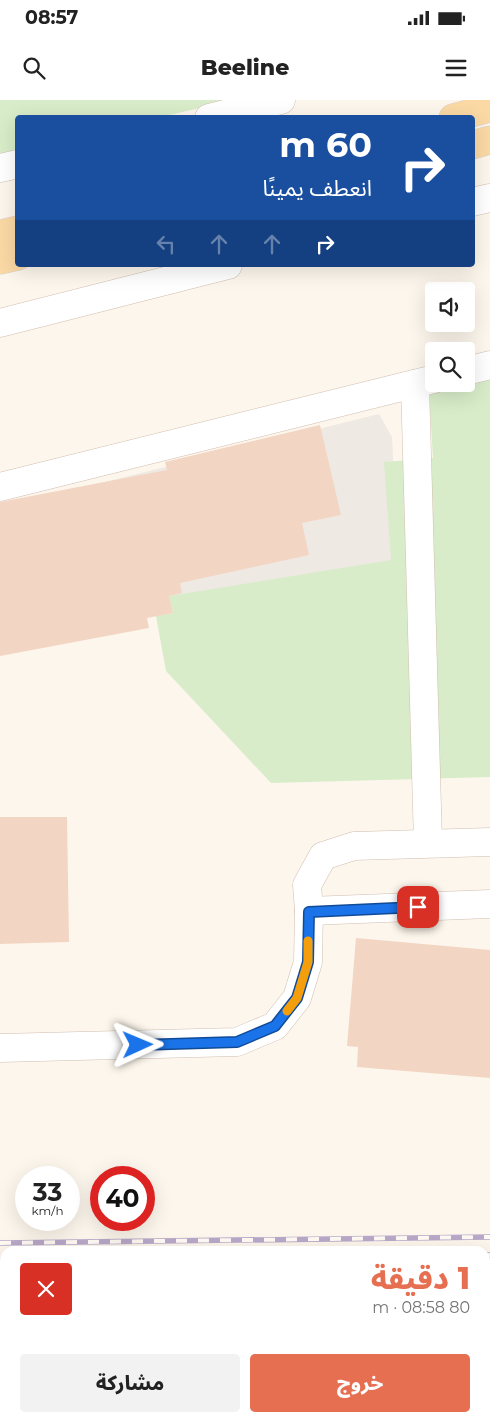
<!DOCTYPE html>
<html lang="ar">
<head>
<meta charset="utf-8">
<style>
	:root { --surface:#fff; --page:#f2f2f2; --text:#222; --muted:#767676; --accent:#e76f51 }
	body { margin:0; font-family:Montserrat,"Noto Sans Arabic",sans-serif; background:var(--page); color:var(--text); direction:rtl; height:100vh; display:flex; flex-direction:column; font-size:19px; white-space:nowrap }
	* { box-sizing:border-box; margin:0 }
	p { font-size:16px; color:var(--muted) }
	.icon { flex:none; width:28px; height:28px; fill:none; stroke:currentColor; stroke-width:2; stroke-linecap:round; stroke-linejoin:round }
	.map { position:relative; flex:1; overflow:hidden; direction:ltr }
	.panel { position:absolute; left:0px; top:1146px; width:490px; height:176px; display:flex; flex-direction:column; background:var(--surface); border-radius:15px 15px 0 0; box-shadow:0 5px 20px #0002; direction:rtl }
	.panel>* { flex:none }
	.top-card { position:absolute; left:15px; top:15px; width:460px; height:152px; border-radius:5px; box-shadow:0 5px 20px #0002; direction:rtl; background:#1a4fa0; color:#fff; overflow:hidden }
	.fabs { position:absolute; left:425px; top:182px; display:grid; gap:10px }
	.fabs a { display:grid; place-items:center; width:50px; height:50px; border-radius:5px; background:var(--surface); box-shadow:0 5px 20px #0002; font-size:25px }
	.speed { position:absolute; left:15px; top:1066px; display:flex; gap:10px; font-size:25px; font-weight:700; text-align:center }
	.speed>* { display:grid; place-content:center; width:65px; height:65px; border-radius:50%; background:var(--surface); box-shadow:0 5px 20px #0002; line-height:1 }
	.speed small { font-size:12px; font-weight:400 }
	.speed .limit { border:8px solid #d22; background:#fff; color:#111 }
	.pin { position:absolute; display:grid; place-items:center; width:42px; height:42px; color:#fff; margin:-21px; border-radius:10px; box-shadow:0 2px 8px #0006 }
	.me { position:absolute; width:55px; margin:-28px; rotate:89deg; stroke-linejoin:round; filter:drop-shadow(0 0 4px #0008) }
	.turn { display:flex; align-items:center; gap:18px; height:105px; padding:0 20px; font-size:22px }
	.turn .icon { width:65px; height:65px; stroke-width:2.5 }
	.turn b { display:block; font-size:35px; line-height:42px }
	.lanes { display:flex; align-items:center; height:48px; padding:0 20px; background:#0003; justify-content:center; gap:25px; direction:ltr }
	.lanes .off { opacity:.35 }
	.round { display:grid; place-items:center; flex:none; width:52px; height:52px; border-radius:5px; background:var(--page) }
	.summary { display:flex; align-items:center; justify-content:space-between; height:85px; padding:0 20px }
	h1 { font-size:30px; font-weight:800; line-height:38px; color:var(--accent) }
	.cta { display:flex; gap:10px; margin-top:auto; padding:10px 20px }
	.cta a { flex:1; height:58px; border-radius:5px; background:var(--accent); color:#fff; font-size:20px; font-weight:800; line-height:58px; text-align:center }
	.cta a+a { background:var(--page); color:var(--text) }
	.status { display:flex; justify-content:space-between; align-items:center; height:35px; padding:0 25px; background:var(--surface); direction:ltr }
	.status svg { height:14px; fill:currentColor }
	header { display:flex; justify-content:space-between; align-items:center; height:65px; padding:0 20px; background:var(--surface); font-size:22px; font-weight:800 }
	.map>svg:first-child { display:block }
</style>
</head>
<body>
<div class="status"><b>08:57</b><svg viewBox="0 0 49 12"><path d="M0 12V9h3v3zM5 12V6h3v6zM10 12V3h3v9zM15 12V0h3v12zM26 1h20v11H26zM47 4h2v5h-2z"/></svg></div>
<header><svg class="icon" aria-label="menu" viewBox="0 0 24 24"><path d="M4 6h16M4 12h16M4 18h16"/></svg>Beeline<svg class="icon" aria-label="search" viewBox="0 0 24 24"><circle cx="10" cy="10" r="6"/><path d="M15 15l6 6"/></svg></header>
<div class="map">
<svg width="490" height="1322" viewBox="0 0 490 1322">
	<rect width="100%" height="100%" fill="#fdf6ec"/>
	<g fill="#efe9e4">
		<polygon points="379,314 392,337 399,473 0,531 0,408"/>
		<polygon points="485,1227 490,1227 490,1322 0,1322 0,1241 5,1240 5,1318 485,1318"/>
	</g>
	<g fill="#d8ecc9">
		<polygon points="0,0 234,0 161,17 18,18 17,52 0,56"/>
		<polygon points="490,278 490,677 271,683 166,571 156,516 173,513 169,496 391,460 384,362 433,358 429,293"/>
	</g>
	<g fill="#f3d5c3">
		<polygon points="320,325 341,415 302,423 309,455 180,483 182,493 169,496 173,513 147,518 149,528 0,556 0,402 167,370 165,362"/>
		<polygon points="0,717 67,717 69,842 0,844"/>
		<polygon points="356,838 490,850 490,978 357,967 358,947 347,946"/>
	</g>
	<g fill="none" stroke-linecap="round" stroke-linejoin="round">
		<defs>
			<g id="minor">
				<polyline points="209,18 281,0"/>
				<polyline points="0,68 18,64"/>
				<polyline points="472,102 490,98"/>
				<polyline points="0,223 228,165"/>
				<polyline points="466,271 490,265"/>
				<polyline points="415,284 428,743"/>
				<polyline points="0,387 434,279"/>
				<polyline points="309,811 490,804"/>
				<polyline points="0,948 237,942 275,926 297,898 308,862 309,811 307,785 323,756 354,746 490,742"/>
			</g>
			<g id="major">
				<polyline points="453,18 490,8"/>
				<polyline points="472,45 490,40"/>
				<polyline points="0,134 18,130"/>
				<polyline points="0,160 18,156"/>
			</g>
		</defs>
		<use href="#minor" stroke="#d1beb0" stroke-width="29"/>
		<use href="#major" stroke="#dad1cd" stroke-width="29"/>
		<use href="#minor" stroke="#fff" stroke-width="28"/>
		<use href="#major" stroke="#fbd9a5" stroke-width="28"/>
		<defs>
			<g id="rail">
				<polyline points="0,1143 490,1137"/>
				<polyline points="485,1155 490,1155"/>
				<polyline points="0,1162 5,1162"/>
				<polyline points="485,1180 490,1180"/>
				<polyline points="0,1183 5,1183"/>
			</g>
		</defs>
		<use href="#rail" stroke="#b9a8c9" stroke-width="5.5"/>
		<use href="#rail" stroke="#fffaf3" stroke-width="4" stroke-dasharray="11" stroke-linecap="butt"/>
	</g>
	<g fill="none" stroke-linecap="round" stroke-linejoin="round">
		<defs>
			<polyline id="route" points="138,945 237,942 275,926 297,898 308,862 309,812 418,807"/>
		</defs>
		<use href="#route" stroke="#114b97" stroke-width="12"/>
		<use href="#route" stroke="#1a73e8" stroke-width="9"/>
		<polyline stroke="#f59e0b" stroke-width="9" points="287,911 297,898 308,862 308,841"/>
	</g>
</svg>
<div class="fabs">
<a><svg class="icon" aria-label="sound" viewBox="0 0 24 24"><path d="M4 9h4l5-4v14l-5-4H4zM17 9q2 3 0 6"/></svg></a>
<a><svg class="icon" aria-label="search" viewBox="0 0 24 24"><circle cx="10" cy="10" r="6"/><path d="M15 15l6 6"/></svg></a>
</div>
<div class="speed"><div>33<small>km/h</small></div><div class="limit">40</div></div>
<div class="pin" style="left:418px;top:807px;background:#d93025"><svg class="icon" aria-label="arrive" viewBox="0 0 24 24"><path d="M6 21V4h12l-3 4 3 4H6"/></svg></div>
<svg class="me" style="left:138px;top:945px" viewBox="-20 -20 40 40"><path d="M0-17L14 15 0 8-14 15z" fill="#1a73e8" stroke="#fff" stroke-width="4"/></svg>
<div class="top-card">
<div class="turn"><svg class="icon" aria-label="right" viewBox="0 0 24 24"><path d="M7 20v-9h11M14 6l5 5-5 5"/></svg><div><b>60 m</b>انعطف يمينًا</div></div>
<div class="lanes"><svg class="icon off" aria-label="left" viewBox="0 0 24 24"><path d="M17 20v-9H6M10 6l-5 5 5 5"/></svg><svg class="icon off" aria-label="ahead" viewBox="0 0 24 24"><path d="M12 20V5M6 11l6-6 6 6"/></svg><svg class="icon off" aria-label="ahead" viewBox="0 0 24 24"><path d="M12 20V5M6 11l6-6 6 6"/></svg><svg class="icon" aria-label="right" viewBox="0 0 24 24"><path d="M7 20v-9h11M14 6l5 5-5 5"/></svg></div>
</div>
<section class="panel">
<div class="summary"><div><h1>1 دقيقة</h1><p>80 m · 08:58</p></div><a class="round" style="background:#d93025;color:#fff"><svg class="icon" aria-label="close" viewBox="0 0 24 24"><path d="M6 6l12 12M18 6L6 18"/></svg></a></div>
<div class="cta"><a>خروج</a><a>مشاركة</a></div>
</section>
</div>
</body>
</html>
